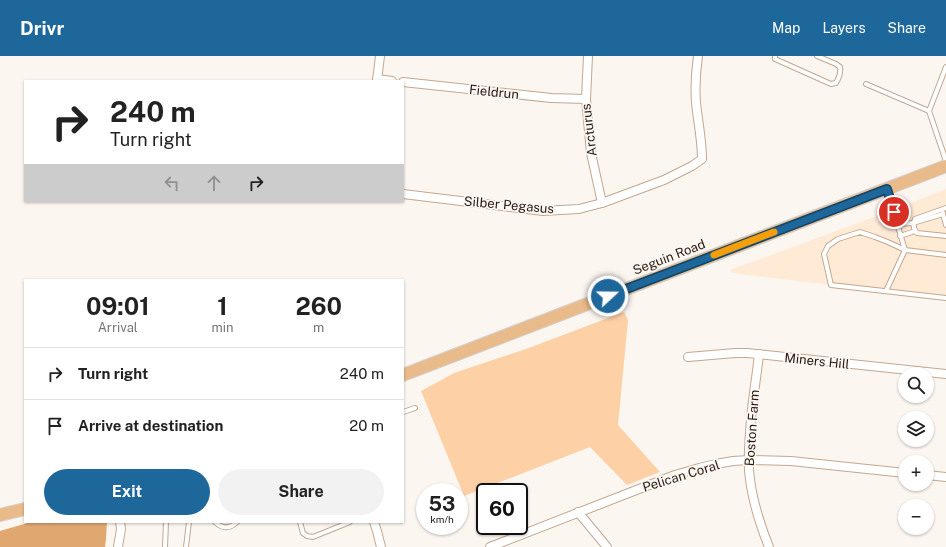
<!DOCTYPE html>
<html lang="en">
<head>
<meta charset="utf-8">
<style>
	:root { --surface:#fff; --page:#f2f2f2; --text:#222; --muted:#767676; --line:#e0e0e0; --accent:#1d679b }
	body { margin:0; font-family:"Public Sans",sans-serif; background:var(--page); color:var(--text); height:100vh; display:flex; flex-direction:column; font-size:15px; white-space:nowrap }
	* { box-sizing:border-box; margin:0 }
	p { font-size:13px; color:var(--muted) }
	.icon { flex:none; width:22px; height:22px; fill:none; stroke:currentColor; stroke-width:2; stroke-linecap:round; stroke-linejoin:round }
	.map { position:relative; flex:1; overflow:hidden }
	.sheet { position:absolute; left:24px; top:223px; width:380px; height:244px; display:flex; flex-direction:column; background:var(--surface); border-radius:0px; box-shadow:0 1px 3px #0004 }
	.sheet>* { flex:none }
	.guide { position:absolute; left:24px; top:24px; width:380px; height:122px; border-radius:0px; box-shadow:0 1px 3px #0004; background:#fff; color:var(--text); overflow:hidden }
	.fabs { position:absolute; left:898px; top:311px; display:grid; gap:8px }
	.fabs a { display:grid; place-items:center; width:36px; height:36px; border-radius:50%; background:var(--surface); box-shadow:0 1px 3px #0004; font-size:20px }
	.speed { position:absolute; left:416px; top:427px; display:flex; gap:8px; font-size:20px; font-weight:700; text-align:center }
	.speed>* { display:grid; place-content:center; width:52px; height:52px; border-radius:50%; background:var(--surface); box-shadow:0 1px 3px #0004; line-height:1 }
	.speed small { font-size:10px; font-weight:400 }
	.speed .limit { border:2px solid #111; border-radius:6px; background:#fff; color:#111 }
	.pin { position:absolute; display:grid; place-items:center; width:34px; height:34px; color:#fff; margin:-17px; border:2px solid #fff; border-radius:50%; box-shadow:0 1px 4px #0007 }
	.me { position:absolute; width:44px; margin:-22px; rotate:69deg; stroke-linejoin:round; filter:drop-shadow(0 0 3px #0008) }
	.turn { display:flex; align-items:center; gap:14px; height:84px; padding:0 20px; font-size:18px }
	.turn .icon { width:52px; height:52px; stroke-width:2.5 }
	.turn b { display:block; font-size:28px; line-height:34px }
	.lanes { display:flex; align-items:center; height:38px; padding:0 20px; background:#0003; justify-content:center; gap:20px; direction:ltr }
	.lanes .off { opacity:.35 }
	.eta { display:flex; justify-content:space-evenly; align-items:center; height:68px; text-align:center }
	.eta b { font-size:24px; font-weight:700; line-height:28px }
	.cta { display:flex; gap:8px; margin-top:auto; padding:8px 20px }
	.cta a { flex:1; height:46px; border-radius:24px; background:var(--accent); color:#fff; font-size:16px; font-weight:700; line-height:46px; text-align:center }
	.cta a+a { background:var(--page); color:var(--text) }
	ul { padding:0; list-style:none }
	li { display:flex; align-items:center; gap:12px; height:52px; padding:0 20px; border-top:1px solid var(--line) }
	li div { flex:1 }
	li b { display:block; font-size:15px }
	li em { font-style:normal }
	header { display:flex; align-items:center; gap:24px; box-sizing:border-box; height:56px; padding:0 20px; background:var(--accent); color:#fff }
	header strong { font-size:19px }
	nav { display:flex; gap:22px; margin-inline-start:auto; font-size:14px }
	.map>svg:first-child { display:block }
</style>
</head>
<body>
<header>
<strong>Drivr</strong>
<nav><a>Map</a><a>Layers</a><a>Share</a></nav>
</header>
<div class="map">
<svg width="946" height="491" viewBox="0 0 946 491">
	<rect width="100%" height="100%" fill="#fcf6f1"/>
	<polygon fill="#ffead6" points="946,133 946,243 732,217 730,214 885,157"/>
	<polygon fill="#fed0a6" points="624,256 628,264 618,369 660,416 627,429 590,391 464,440 421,335 454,317 526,293"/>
	<polygon fill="#e0a771" points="31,466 107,466 106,483 105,491 0,491 0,475"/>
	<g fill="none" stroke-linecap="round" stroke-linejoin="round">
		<defs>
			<g id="lane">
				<path d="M775,0V3L831,28L836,27C839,22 841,17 840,11L836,8L817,0"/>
				<polyline points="946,11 929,55 946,105"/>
				<polyline points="866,28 929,55"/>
				<path d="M946,152L915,163C913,168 913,173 917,177L946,180"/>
				<polyline points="943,157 943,158 946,169"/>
				<polyline points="897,168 913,167 943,158"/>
				<polyline points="900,180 915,175"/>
				<polyline points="946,199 905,194 890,187 875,181 860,176 838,183 828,190 824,198 831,229 946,242"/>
				<polyline points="886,235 905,194 887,134"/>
				<polyline points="403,356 415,352"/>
				<path d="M215,466C222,473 230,473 237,466"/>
				<polyline points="300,466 303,477 307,480 313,481 350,466"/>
				<polyline points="165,491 166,466"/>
				<polyline points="186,491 189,466"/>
			</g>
			<g id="street">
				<polyline points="588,0 586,43 591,97 602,147"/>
				<polyline points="377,23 392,25"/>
				<polyline points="377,25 380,0"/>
				<polyline points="403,26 551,42 586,43"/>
				<path d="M403,138L543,155L579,153L602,147L664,124L692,110L702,103C702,84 698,66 696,47C695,33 696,14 698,0"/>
				<path d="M759,298C757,317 754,335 752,353C750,373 748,394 749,414C751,441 759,466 769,491"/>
				<polyline points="688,301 735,297 747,297 946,318"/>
				<polyline points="927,419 946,421"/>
				<polyline points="578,456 607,491"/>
				<polyline points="374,466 377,475 381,491"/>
				<polyline points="118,491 121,473 120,466"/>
				<polyline points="490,491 675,419 699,412 716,408 733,405 749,404 791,405 905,417"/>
			</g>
			<g id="primary">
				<polyline points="403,319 946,110"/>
				<polyline points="0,459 25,453"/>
			</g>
		</defs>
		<use href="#lane" stroke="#c3a78e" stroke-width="6"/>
		<use href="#street" stroke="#c3a78e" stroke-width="10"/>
		<use href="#primary" stroke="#d4d1d0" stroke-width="14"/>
		<use href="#lane" stroke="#fff" stroke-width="4"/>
		<use href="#street" stroke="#fff" stroke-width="8"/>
		<use href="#primary" stroke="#e9bb8a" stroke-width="12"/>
	</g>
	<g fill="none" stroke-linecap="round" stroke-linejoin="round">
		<defs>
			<polyline id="route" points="608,240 887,133 894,156"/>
		</defs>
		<use href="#route" stroke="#134365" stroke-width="10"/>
		<use href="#route" stroke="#1d679b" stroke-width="7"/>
		<polyline stroke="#f59e0b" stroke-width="7" points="714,199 774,176"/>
	</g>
	<g text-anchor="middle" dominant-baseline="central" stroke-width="3.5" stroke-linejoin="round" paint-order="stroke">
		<g font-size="13" fill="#261b12" stroke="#fcf6f1">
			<text transform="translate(494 36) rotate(6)">Fieldrun</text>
			<text transform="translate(589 74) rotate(-97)">Arcturus</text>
			<text transform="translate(509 149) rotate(5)">Silber Pegasus</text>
			<text transform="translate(669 201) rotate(-21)">Seguin Road</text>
			<text transform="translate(817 305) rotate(6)">Miners Hill</text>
			<text transform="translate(752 372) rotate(-86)">Boston Farm</text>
			<text transform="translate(681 420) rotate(-17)">Pelican Coral</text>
		</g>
	</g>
</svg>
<div class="fabs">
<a><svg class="icon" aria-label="search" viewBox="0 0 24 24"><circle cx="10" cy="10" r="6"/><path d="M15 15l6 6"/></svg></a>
<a><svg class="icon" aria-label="layers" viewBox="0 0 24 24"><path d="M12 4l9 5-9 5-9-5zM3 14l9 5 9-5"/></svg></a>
<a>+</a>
<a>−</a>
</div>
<div class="speed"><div>53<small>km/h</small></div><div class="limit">60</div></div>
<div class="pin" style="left:894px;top:156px;background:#d93025"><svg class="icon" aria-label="arrive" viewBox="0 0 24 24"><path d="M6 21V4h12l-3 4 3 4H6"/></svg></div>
<svg class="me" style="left:608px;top:240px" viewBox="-20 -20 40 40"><circle r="17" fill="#1d679b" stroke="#fff" stroke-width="3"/><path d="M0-11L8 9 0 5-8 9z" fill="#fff"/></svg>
<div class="guide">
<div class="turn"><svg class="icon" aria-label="right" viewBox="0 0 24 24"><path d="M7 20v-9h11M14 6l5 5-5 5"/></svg><div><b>240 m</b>Turn right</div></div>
<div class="lanes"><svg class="icon off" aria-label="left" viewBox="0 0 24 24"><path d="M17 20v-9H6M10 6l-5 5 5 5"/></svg><svg class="icon off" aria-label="ahead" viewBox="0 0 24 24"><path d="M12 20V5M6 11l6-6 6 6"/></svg><svg class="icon" aria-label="right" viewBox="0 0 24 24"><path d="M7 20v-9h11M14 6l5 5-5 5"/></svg></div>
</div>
<section class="sheet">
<div class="eta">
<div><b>09:01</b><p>Arrival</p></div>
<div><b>1</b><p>min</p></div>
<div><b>260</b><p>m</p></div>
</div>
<ul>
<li><svg class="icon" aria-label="right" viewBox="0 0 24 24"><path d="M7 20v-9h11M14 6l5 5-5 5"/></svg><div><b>Turn right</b></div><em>240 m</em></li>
<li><svg class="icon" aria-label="arrive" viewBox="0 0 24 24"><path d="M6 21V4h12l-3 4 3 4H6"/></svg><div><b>Arrive at destination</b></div><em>20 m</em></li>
</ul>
<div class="cta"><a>Exit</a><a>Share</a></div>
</section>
</div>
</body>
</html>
